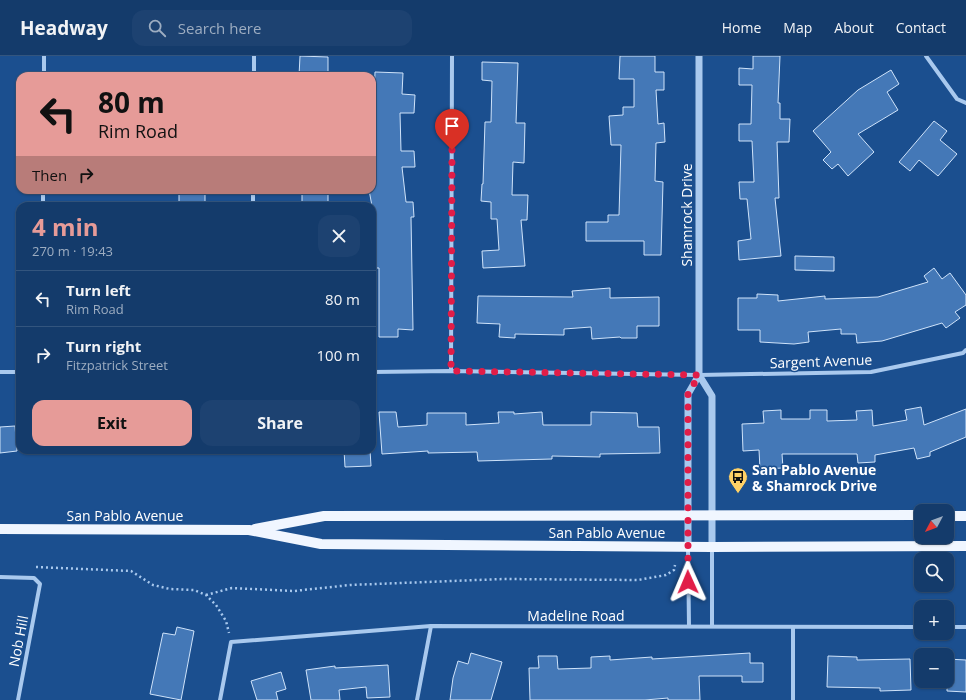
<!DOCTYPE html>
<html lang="en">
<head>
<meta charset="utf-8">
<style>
	:root { --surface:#143b6b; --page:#1d4271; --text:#f1f3f6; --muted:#9dadc1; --line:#33557e; --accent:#e69b98 }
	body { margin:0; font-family:"Open Sans",sans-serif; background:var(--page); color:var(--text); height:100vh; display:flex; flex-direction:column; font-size:15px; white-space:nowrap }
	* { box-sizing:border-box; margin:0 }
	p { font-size:13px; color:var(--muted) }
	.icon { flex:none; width:22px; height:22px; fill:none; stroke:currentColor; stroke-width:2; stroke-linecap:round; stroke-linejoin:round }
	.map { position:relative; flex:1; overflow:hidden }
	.details { position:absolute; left:16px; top:146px; width:360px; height:252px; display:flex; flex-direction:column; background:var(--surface); border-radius:12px; box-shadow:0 1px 3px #0004,0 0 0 1px var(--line) }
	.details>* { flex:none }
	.banner { position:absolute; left:16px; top:16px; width:360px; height:122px; border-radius:12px; box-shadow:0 1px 3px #0004,0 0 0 1px var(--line); background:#e69b98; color:#111; overflow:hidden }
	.needle { width:26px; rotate:229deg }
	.buttons { position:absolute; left:914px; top:448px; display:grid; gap:8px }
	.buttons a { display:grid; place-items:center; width:40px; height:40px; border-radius:8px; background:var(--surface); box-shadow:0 1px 3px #0004,0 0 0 1px var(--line); font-size:20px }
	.pin { position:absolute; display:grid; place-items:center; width:34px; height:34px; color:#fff; margin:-41px -17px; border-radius:50% 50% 50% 0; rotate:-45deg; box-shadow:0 0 4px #0007 }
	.pin .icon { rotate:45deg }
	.me { position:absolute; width:44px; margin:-22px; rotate:359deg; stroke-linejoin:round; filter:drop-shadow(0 0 3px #0008) }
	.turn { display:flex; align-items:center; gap:14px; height:84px; padding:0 16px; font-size:18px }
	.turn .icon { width:52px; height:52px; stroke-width:2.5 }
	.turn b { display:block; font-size:28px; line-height:34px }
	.then { display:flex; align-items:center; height:38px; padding:0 16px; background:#0003; gap:8px; font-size:15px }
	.round { display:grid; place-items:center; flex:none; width:42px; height:42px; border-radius:12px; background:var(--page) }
	.head { display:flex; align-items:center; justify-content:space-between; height:68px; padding:0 16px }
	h1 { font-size:24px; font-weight:700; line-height:30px; color:var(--accent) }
	.button { display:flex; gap:8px; margin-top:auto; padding:8px 16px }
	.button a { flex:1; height:46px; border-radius:12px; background:var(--accent); color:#111; font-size:16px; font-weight:700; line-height:46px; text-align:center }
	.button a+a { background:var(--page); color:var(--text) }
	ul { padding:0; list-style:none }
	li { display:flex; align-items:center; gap:12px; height:56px; padding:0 16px; border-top:1px solid var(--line) }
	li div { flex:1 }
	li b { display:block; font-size:15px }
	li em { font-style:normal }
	header { display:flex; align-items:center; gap:24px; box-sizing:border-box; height:56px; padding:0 20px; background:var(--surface); border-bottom:1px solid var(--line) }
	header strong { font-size:19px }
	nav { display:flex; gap:22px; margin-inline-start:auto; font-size:14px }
	.search { width:280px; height:36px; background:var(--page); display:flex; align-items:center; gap:10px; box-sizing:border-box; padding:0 14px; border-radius:12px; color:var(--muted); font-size:15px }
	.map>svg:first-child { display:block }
</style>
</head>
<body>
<header>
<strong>Headway</strong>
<div class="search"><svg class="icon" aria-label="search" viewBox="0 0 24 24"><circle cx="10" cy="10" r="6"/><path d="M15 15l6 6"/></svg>Search here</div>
<nav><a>Home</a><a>Map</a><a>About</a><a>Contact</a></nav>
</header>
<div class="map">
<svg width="966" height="644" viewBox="0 0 966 644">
	<rect width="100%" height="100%" fill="#1b4f8f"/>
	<g fill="#4478b7" stroke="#cfe3fa">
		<polygon points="300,0 328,1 328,20 299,20"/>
		<polygon points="620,0 655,0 655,16 664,16 664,34 656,34 658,68 664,67 665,86 656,87 655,125 663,126 661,199 644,199 644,185 586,185 586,166 608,166 608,159 619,159 621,89 611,89 609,60 623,59 623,51 634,51 634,23 619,23"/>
		<polygon points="753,0 780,0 778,47 780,47 780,63 790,63 789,86 777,86 779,142 775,142 781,200 739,204 738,185 751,183 747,143 740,143 739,126 754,126 752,85 739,85 739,68 751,68 752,29 739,29 739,12 753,13"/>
		<polygon points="482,6 518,7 516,67 525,67 524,107 513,106 512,139 528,139 527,164 521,164 525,210 483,212 482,195 499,194 497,163 491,163 491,146 481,145 482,128 483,128 485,66 491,66 492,25 482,24"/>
		<polygon points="891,14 899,28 887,36 898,54 858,78 874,96 848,120 838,108 832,113 823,104 831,96 813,75 858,34"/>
		<polygon points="375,16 403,17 402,38 415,39 414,57 400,57 401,95 414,95 415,111 402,111 406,146 413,146 414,161 411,161 413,274 398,273 398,281 379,281 379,212 373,212 372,150 369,134 372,134 372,129 375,129 373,70"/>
		<polygon points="934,65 947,75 940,84 957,98 938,120 919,104 910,115 899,106"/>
		<rect x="179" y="134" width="26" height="16"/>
		<rect x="302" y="134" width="26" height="16"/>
		<polygon points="795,200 834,201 834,215 795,214"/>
		<polygon points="934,212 942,223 950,217 966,239 966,249 955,256 960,262 946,272 942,267 882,285 857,287 856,278 841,278 841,273 808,276 809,286 794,288 760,286 760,274 738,274 738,242 757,242 757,238 778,239 778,245 825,240 825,243 878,241 928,226 924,220"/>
		<polygon points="610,232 610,242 659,241 659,270 637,270 637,282 621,282 620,281 592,283 591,271 564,273 564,279 515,278 515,282 499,281 500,268 477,267 478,240 573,241 572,235"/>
		<polygon points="921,351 924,369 966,353 966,381 930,396 930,400 917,403 914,392 875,399 875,406 858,407 857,398 782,398 783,412 760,413 759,394 743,395 742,368 764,367 763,355 781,354 781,363 810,363 810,354 827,354 827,365 857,364 856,355 872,354 873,370 907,364 905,354"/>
		<polygon points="379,356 396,356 398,371 427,369 427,357 466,357 466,369 499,367 498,356 514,356 514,358 542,356 543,369 591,369 591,356 637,357 638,371 659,371 660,397 600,398 600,401 552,400 552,403 478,405 477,396 428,397 428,395 382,398"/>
		<polygon points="15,370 17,395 0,397 0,371"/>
		<polygon points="344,394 370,394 371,410 345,411"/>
		<polygon points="177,571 194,575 181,644 150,638 163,577 175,579"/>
		<polygon points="471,597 502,606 491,644 450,644 453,622 458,605 468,608"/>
		<polygon points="750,597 750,607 763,607 763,626 742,626 742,620 699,620 700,644 668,644 668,642 645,644 530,644 529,612 539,612 538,600 557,600 558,613 591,612 591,601 610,600 610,604 652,601 652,603"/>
		<polygon points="828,600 857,601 857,604 910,603 911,634 880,635 880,632 827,631"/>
		<polygon points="947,603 966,604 966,636 947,635"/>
		<polygon points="388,609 390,641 367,642 366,631 339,634 340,644 311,644 306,614 335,610 335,612"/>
		<polygon points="281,616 286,633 276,636 278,644 257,644 251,625"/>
	</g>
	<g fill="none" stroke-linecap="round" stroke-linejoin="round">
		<g stroke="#a9c9ee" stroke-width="2.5" stroke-dasharray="2 3" stroke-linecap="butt">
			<polyline points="36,511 131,515 153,529 170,533 194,534 206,539 216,549 226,565 229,577"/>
			<polyline points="206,539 232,532 294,535 350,529 503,523 638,524 666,519 674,514 675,509"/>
		</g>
		<g stroke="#a9c9ee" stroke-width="4">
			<polyline points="926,0 957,43 966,47"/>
			<polyline points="44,20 44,0"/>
			<polyline points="254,20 254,0"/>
			<polyline points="43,150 43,134"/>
			<polyline points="253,150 253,134"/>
			<polyline points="451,315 452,0"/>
			<polyline points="0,316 20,316"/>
			<polyline points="372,316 451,315 699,319 871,316 963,297 966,294"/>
			<polyline points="688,491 689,570"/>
			<polyline points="0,521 34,522 40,528 18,644"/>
			<polyline points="712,570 712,491"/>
			<polyline points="793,571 793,644"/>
			<polyline points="947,571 966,571"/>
			<polyline points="220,644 231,586 431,570 921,571"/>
			<polyline points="417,644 431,570"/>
		</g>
		<g stroke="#a9c9ee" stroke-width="7">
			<polyline points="699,319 712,340 712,491"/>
			<polyline points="688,490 688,338 699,319 699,0"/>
		</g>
		<g stroke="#f0f6ff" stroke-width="10">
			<polyline points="947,460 966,460"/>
			<polyline points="0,473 249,474 321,488 712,491 966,490"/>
			<polyline points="255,473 324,460 921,459"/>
		</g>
	</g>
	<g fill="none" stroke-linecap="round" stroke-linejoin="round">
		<polyline stroke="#e11d48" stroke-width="7" stroke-dasharray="0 12.6" points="452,94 451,315 699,319 688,338 688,526"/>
	</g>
	<defs>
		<symbol id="bus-pin" viewBox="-11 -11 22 30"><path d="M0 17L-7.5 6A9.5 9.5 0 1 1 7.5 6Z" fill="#ffd166" stroke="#1b4f8f"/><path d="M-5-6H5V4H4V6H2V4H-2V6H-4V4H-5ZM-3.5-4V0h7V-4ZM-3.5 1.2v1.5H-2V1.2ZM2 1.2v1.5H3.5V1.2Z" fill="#111"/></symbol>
	</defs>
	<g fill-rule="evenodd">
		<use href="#bus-pin" x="727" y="410" width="22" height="30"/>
	</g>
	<g text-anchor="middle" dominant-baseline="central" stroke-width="3" stroke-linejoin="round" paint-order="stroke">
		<g font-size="14" fill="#fff" stroke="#1b4f8f">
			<text transform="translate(686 159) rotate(-90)">Shamrock Drive</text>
			<text transform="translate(821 305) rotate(-2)">Sargent Avenue</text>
			<text x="125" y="459">San Pablo Avenue</text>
			<text x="607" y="476">San Pablo Avenue</text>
			<text x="576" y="559">Madeline Road</text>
			<text transform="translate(18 585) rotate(-79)">Nob Hill</text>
		</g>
		<g font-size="14" font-weight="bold" fill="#fff" stroke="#1b4f8f" text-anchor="start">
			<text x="752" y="413">San Pablo Avenue<tspan x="752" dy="16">&amp; Shamrock Drive</tspan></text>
		</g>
	</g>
</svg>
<div class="buttons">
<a><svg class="needle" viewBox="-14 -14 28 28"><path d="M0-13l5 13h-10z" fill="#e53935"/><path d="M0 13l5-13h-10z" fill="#9dadc1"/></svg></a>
<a><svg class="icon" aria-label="search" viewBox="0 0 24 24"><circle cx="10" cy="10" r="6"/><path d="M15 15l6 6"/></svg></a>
<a>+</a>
<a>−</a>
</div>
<div class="pin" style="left:452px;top:94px;background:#d93025"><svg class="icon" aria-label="arrive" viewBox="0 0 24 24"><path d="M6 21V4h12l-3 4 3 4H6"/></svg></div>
<svg class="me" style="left:688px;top:526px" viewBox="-20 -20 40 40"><path d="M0-17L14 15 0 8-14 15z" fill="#e11d48" stroke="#fff" stroke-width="4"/></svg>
<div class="banner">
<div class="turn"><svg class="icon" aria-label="left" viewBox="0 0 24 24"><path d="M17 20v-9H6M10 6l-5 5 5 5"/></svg><div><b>80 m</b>Rim Road</div></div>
<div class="then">Then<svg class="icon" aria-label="right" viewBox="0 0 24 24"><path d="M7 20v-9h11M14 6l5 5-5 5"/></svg></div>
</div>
<section class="details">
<div class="head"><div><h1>4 min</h1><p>270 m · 19:43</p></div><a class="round"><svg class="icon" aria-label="close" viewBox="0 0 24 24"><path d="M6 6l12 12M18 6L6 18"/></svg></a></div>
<ul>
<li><svg class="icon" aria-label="left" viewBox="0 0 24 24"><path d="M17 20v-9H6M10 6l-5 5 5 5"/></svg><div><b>Turn left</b><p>Rim Road</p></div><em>80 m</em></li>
<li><svg class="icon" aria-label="right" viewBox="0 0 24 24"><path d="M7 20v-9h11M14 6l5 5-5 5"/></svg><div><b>Turn right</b><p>Fitzpatrick Street</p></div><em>100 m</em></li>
</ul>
<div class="button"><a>Exit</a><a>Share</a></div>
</section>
</div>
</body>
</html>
